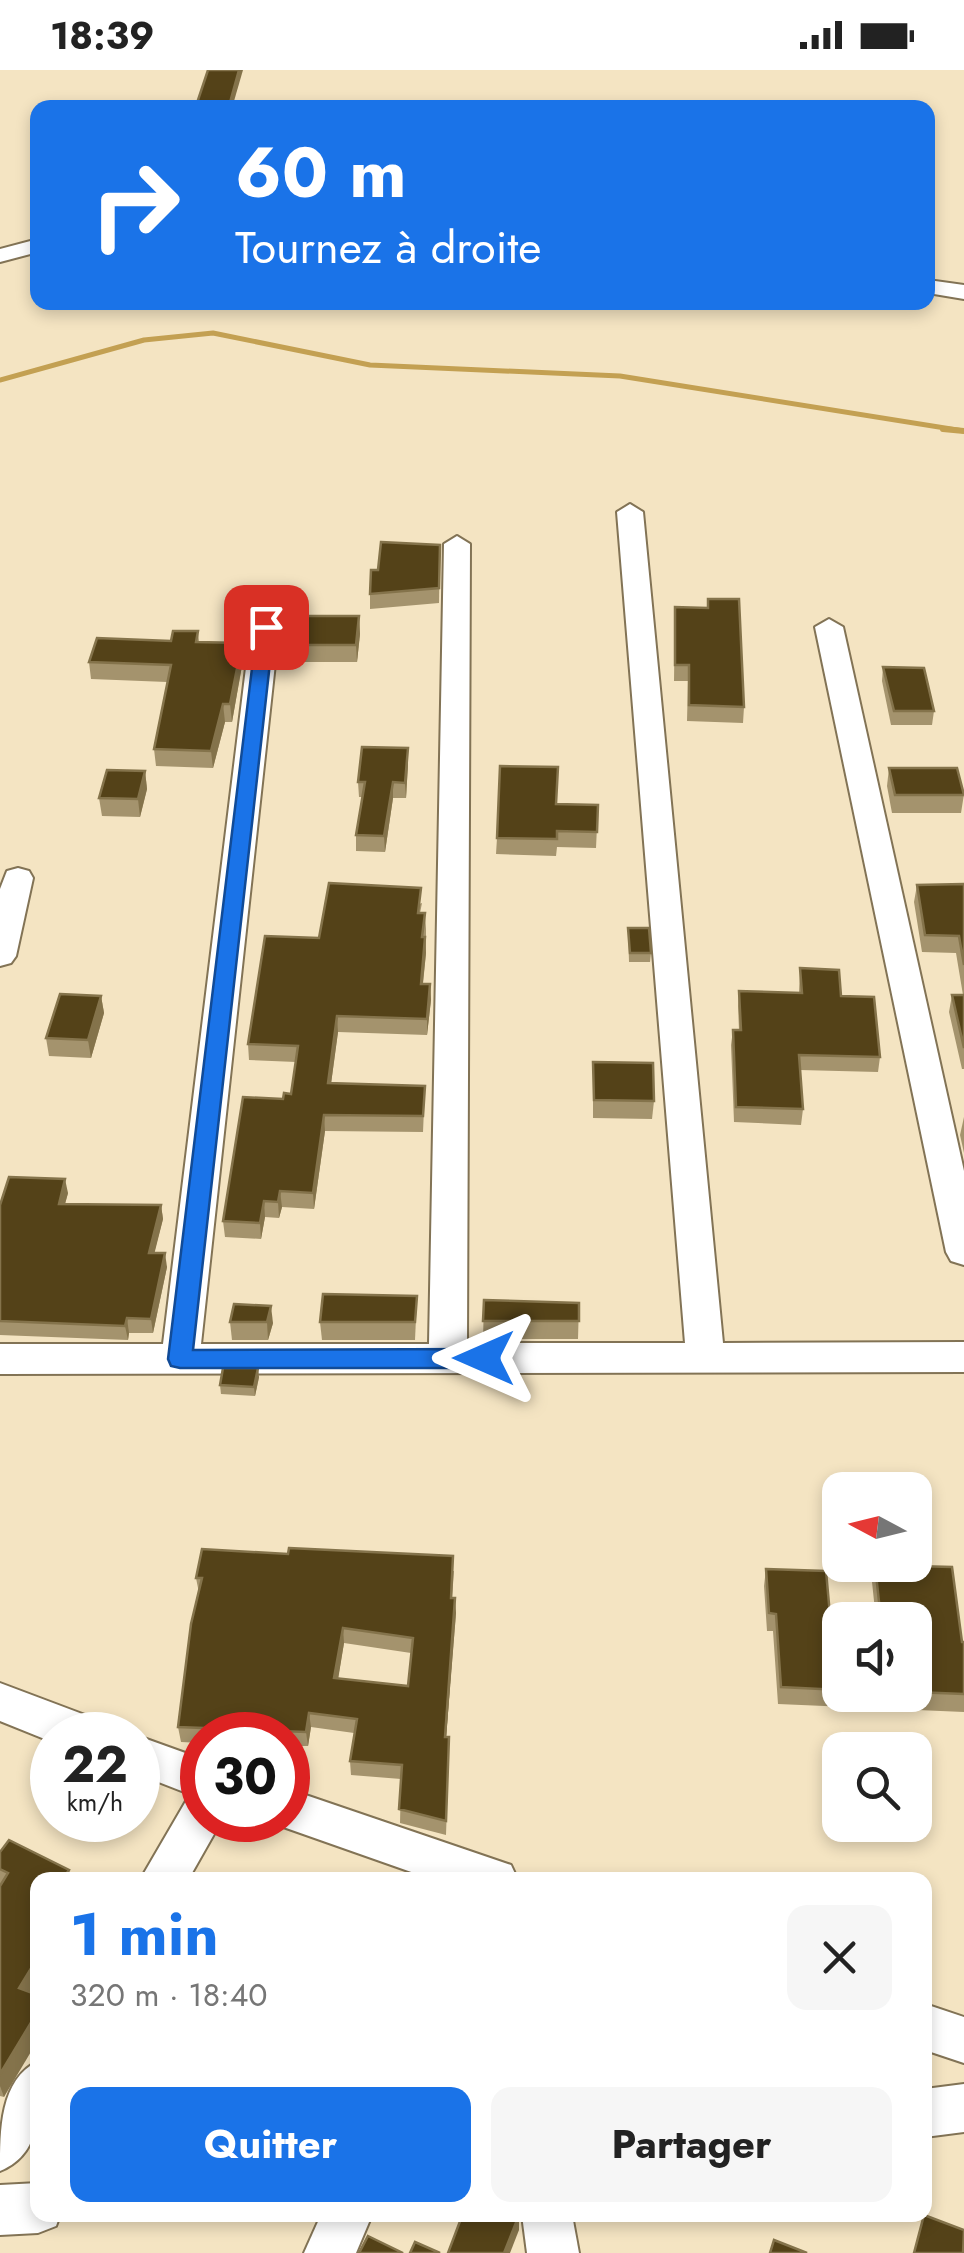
<!DOCTYPE html>
<html lang="fr">
<head>
<meta charset="utf-8">
<style>
	:root { --surface:#fff; --page:#f6f6f6; --text:#222; --muted:#767676; --accent:#1a73e8 }
	body { margin:0; font-family:Jost,sans-serif; background:var(--page); color:var(--text); height:100vh; display:flex; flex-direction:column; font-size:38px; white-space:nowrap }
	* { box-sizing:border-box; margin:0 }
	p { font-size:32px; color:var(--muted) }
	.icon { flex:none; width:55px; height:55px; fill:none; stroke:currentColor; stroke-width:2; stroke-linecap:round; stroke-linejoin:round }
	.map { position:relative; flex:1; overflow:hidden }
	.side { position:absolute; left:30px; top:1802px; width:902px; height:350px; display:flex; flex-direction:column; background:var(--surface); border-radius:20px; box-shadow:0 5px 15px #0003 }
	.side>* { flex:none }
	.top-card { position:absolute; left:30px; top:30px; width:905px; height:210px; border-radius:20px; box-shadow:0 5px 15px #0003; background:#1a73e8; color:#fff; overflow:hidden }
	.needle { width:65px; rotate:277deg }
	.controls { position:absolute; left:822px; top:1402px; display:grid; gap:20px }
	.controls a { display:grid; place-items:center; width:110px; height:110px; border-radius:20px; background:var(--surface); box-shadow:0 5px 15px #0003; font-size:50px }
	.speed { position:absolute; left:30px; top:1642px; display:flex; gap:20px; font-size:50px; font-weight:700; text-align:center }
	.speed>* { display:grid; place-content:center; width:130px; height:130px; border-radius:50%; background:var(--surface); box-shadow:0 5px 15px #0003; line-height:1 }
	.speed small { font-size:25px; font-weight:400 }
	.speed .limit { border:15px solid #d22; background:#fff; color:#111 }
	.pin { position:absolute; display:grid; place-items:center; width:85px; height:85px; color:#fff; margin:-42px; border-radius:20px; box-shadow:0 5px 15px #0006 }
	.me { position:absolute; width:110px; margin:-55px; rotate:270deg; stroke-linejoin:round; filter:drop-shadow(0 0 8px #0008) }
	.turn { display:flex; align-items:center; gap:35px; height:210px; padding:0 40px; font-size:45px }
	.turn .icon { width:130px; height:130px; stroke-width:2.5 }
	.turn b { display:block; font-size:70px; line-height:85px }
	.round { display:grid; place-items:center; flex:none; width:105px; height:105px; border-radius:20px; background:var(--page) }
	.headline { display:flex; align-items:center; justify-content:space-between; height:170px; padding:0 40px }
	h1 { font-size:60px; font-weight:700; line-height:75px; color:var(--accent) }
	.cta { display:flex; gap:20px; margin-top:auto; padding:20px 40px }
	.cta a { flex:1; height:115px; border-radius:20px; background:var(--accent); color:#fff; font-size:40px; font-weight:700; line-height:115px; text-align:center }
	.cta a+a { background:var(--page); color:var(--text) }
	.status { display:flex; justify-content:space-between; align-items:center; height:70px; padding:0 50px; background:var(--surface); direction:ltr }
	.status svg { height:28px; fill:currentColor }
	.map>svg:first-child { display:block }
</style>
</head>
<body>
<div class="status"><b>18:39</b><svg viewBox="0 0 49 12"><path d="M0 12V9h3v3zM5 12V6h3v6zM10 12V3h3v9zM15 12V0h3v12zM26 1h20v11H26zM47 4h2v5h-2z"/></svg></div>
<div class="map">
<svg width="964" height="2183" viewBox="0 0 964 2183">
	<rect width="100%" height="100%" fill="#f4e4c2"/>
	<g fill="none" stroke-linecap="round" stroke-linejoin="round">
		<polyline stroke="#c3a052" stroke-width="5" points="0,310 144,270 213,263 370,295 620,306 964,361"/>
		<polyline stroke="#c3a052" stroke-width="6" points="943,359 964,361"/>
		<defs>
			<g id="street">
				<polygon points="38,169 38,182 0,192 0,179"/>
				<polygon points="928,210 964,215 964,229 928,223"/>
				<polygon points="630,434 643,442 723,1273 964,1272 964,1302 0,1304 0,1274 163,1274 251,557 265,549 279,557 201,1274 429,1274 444,474 457,466 470,474 467,1273 685,1273 617,442"/>
				<polygon points="829,549 843,557 964,1101 964,1195 951,1191 946,1182 815,557"/>
				<polygon points="18,798 29,801 33,808 16,886 11,893 0,896 0,819 7,801"/>
				<polygon points="0,1613 101,1651 108,1665 52,1665 52,1672 0,1651"/>
				<polygon points="138,1666 202,1689 202,1750 222,1750 188,1810 140,1810 186,1731 197,1727 138,1704"/>
				<polygon points="288,1719 511,1795 518,1810 434,1810 272,1753 271,1750 288,1750"/>
				<polygon points="925,1934 964,1947 964,1993 925,1980"/>
				<path d="M38,1991C38,2033 46,2082 0,2101C0,2059 0,2010 38,1991Z"/>
				<polygon points="964,2014 964,2062 925,2067 925,2019"/>
				<polygon points="38,2113 38,2145 60,2145 56,2156 38,2163 0,2165 0,2115"/>
				<polygon points="321,2145 372,2145 356,2183 304,2183"/>
				<polygon points="522,2145 572,2145 579,2183 527,2183"/>
			</g>
		</defs>
		<use href="#street" stroke="#827355" stroke-width="4"/>
		<use href="#street" fill="#fff" fill-rule="evenodd"/>
	</g>
	<g fill="#a4936d" fill-rule="evenodd">
		<polygon points="208,0 232,38 196,38"/>
		<polygon points="440,475 439,533 370,539 370,524 378,500"/>
		<polygon points="675,537 744,637 743,653 687,651 688,611 674,611"/>
		<polygon points="359,546 360,564 357,592 286,592 285,575"/>
		<polygon points="198,561 199,572 242,573 243,590 232,652 225,652 213,698 156,696 154,679 167,612 91,609 89,592 171,571"/>
		<polygon points="883,597 934,641 932,655 891,655 882,611"/>
		<polygon points="408,694 406,728 393,728 385,782 356,781 356,765 362,727 359,727 358,712"/>
		<polygon points="889,698 964,724 961,743 892,743 887,716"/>
		<polygon points="145,701 147,719 140,747 102,746 99,728"/>
		<polygon points="557,734 598,735 596,778 557,777 556,786 496,784 497,768"/>
		<polygon points="964,814 964,999 962,999 949,942 952,925 963,925 956,883 922,882 914,832 917,815"/>
		<polygon points="422,833 420,843 425,843 426,859 426,883 423,914 430,914 431,930 427,965 338,962 331,1013 425,1016 423,1062 325,1061 314,1139 282,1137 279,1148 265,1147 261,1169 225,1167 223,1151 283,1029 291,1024 296,992 249,990 248,974 319,868"/>
		<polygon points="628,858 651,883 650,892 629,892"/>
		<polygon points="800,898 841,926 880,987 878,1002 800,1000 803,1039 801,1055 734,1052 731,975 733,960 739,960 738,936 739,921 799,923"/>
		<polygon points="101,926 104,943 91,988 49,986 46,968"/>
		<polygon points="593,992 654,1031 652,1049 593,1048"/>
		<polygon points="964,1047 964,1083 960,1065"/>
		<polygon points="68,1123 65,1134 161,1135 163,1149 154,1183 167,1197 153,1263 129,1263 128,1270 0,1265 0,1135"/>
		<polygon points="417,1226 415,1270 322,1270 320,1252"/>
		<polygon points="484,1230 579,1233 578,1269 483,1269"/>
		<polygon points="234,1234 273,1253 268,1270 232,1270 230,1252"/>
		<polygon points="259,1307 255,1326 221,1324 220,1315"/>
		<polygon points="875,1495 962,1572 964,1572 964,1642 778,1634 773,1561 767,1561 764,1516 766,1499 832,1567 840,1567 840,1625 915,1625 915,1550 876,1550 872,1512"/>
		<path d="M454,1501L452,1528L456,1543L446,1667L449,1681L446,1765L400,1753L401,1709L351,1705L350,1691L354,1663L311,1657L308,1676H288V1665H202V1673L181,1672L178,1657L199,1523L196,1508ZM344,1573L411,1583L408,1616L338,1608Z"/>
		<polygon points="0,1782 69,1800 71,1810 38,1810 38,1917 33,1924 4,2027 0,2026"/>
	</g>
	<g fill="#84734b">
		<polygon points="239,0 243,0 232,38 229,38"/>
		<polygon points="359,546 360,564 357,592 356,575"/>
		<polygon points="242,573 243,590 232,652 230,634"/>
		<polygon points="223,634 225,652 213,698 211,681"/>
		<polygon points="408,678 408,694 406,728 405,713"/>
		<polygon points="145,701 147,719 140,747 138,729"/>
		<polygon points="393,712 393,728 385,782 384,766"/>
		<polygon points="425,867 426,883 421,930 421,914"/>
		<polygon points="430,914 431,930 427,965 427,949"/>
		<polygon points="101,926 104,943 91,988 88,970"/>
		<polygon points="337,946 338,962 329,1029 328,1013"/>
		<polygon points="324,1045 325,1061 314,1139 313,1123"/>
		<polygon points="65,1109 68,1123 61,1148 59,1134"/>
		<polygon points="280,1121 282,1137 279,1148 278,1132"/>
		<polygon points="264,1131 265,1147 261,1169 260,1153"/>
		<polygon points="161,1135 163,1149 151,1197 149,1183"/>
		<polygon points="165,1183 167,1197 153,1263 151,1249"/>
		<polygon points="271,1236 273,1253 268,1270 267,1252"/>
		<polygon points="127,1248 129,1263 128,1270 125,1256"/>
		<polygon points="258,1298 259,1307 255,1326 254,1317"/>
		<polygon points="455,1528 456,1543 445,1681 445,1667"/>
		<polygon points="343,1558 344,1573 336,1622 334,1608"/>
		<polygon points="309,1643 311,1657 308,1676 306,1662"/>
		<polygon points="69,1800 71,1810 62,1810"/>
		<polygon points="38,1887 38,1917 25,1938 19,1918"/>
		<polygon points="38,1941 38,1970 4,2027 0,2016 0,2004"/>
		<polygon points="519,2145 519,2160 510,2183 504,2183"/>
	</g>
	<g fill="#544218" stroke="#84734b" stroke-width="2.5" fill-rule="evenodd">
		<polygon points="208,0 239,0 229,36 196,36"/>
		<polygon points="381,472 440,475 439,518 370,524 371,500 378,500"/>
		<polygon points="708,529 739,529 744,637 689,635 689,595 675,595 675,537 708,538"/>
		<polygon points="288,546 359,546 356,575 285,575"/>
		<polygon points="173,561 198,561 196,572 242,573 230,634 223,634 211,681 154,679 171,595 89,592 97,568 171,571"/>
		<polygon points="883,597 924,598 934,641 894,641"/>
		<polygon points="362,677 408,678 405,713 393,712 384,766 356,765 365,712 358,712"/>
		<polygon points="500,696 558,697 556,734 598,735 597,762 557,761 557,769 497,768"/>
		<polygon points="889,698 957,698 964,725 895,725"/>
		<polygon points="107,700 145,701 138,729 99,728"/>
		<polygon points="329,813 421,818 418,843 425,843 422,867 425,867 421,914 430,914 427,949 337,946 328,1013 425,1016 423,1046 324,1045 313,1123 280,1121 278,1132 264,1131 260,1153 223,1151 243,1027 283,1029 284,1023 291,1024 298,976 248,974 265,866 319,868"/>
		<polygon points="964,814 964,895 959,866 925,865 917,815"/>
		<polygon points="628,858 649,858 651,883 630,883"/>
		<polygon points="800,898 839,900 841,926 874,927 880,987 799,985 803,1039 736,1037 733,960 741,960 739,921 802,923"/>
		<polygon points="60,924 101,926 88,970 46,968"/>
		<polygon points="952,925 964,925 964,978"/>
		<polygon points="593,992 653,993 654,1031 594,1030"/>
		<polygon points="9,1107 65,1109 59,1134 161,1135 149,1183 165,1183 151,1249 127,1248 125,1256 0,1251 0,1135"/>
		<polygon points="323,1224 417,1226 415,1252 320,1252"/>
		<polygon points="484,1230 579,1233 579,1251 483,1251"/>
		<polygon points="234,1234 271,1236 267,1252 230,1252"/>
		<polygon points="223,1298 258,1298 254,1317 220,1315"/>
		<path d="M289,1478L453,1486L451,1528H455L445,1667H449L446,1751L399,1739L402,1695L350,1691L357,1649L309,1643L306,1662L178,1657L191,1554L202,1508H196L202,1479L288,1484ZM343,1558L413,1568L408,1616L334,1608Z"/>
		<polygon points="875,1495 952,1497 962,1572 964,1572 964,1624 915,1622 915,1550 881,1550"/>
		<polygon points="766,1499 826,1501 832,1567 840,1567 840,1620 781,1617 776,1544 769,1543"/>
		<polygon points="9,1770 69,1800 62,1810 38,1810 38,1887 19,1918 38,1925 38,1941 0,2004 0,1816 8,1803 0,1799 0,1782"/>
		<polygon points="519,2145 504,2183 448,2183 462,2146"/>
		<polygon points="924,2145 964,2160 963,2183 914,2183"/>
		<polygon points="368,2166 403,2183 359,2183"/>
		<polygon points="774,2170 807,2183 770,2183"/>
		<polygon points="415,2172 440,2183 410,2183"/>
	</g>
	<polygon fill="#1a73e8" stroke="#114b97" stroke-width="2.5" points="266,552 274,557 193,1280 484,1279 493,1282 497,1288 493,1295 484,1298 180,1298 171,1296 168,1289 257,557"/>
</svg>
<div class="controls">
<a><svg class="needle" viewBox="-14 -14 28 28"><path d="M0-13l5 13h-10z" fill="#e53935"/><path d="M0 13l5-13h-10z" fill="#767676"/></svg></a>
<a><svg class="icon" aria-label="sound" viewBox="0 0 24 24"><path d="M4 9h4l5-4v14l-5-4H4zM17 9q2 3 0 6"/></svg></a>
<a><svg class="icon" aria-label="search" viewBox="0 0 24 24"><circle cx="10" cy="10" r="6"/><path d="M15 15l6 6"/></svg></a>
</div>
<div class="speed"><div>22<small>km/h</small></div><div class="limit">30</div></div>
<div class="pin" style="left:266px;top:557px;background:#d93025"><svg class="icon" aria-label="arrive" viewBox="0 0 24 24"><path d="M6 21V4h12l-3 4 3 4H6"/></svg></div>
<svg class="me" style="left:484px;top:1288px" viewBox="-20 -20 40 40"><path d="M0-17L14 15 0 8-14 15z" fill="#1a73e8" stroke="#fff" stroke-width="4"/></svg>
<div class="top-card">
<div class="turn"><svg class="icon" aria-label="right" viewBox="0 0 24 24"><path d="M7 20v-9h11M14 6l5 5-5 5"/></svg><div><b>60 m</b>Tournez à droite</div></div>
</div>
<section class="side">
<div class="headline"><div><h1>1 min</h1><p>320 m · 18:40</p></div><a class="round"><svg class="icon" aria-label="close" viewBox="0 0 24 24"><path d="M6 6l12 12M18 6L6 18"/></svg></a></div>
<div class="cta"><a>Quitter</a><a>Partager</a></div>
</section>
</div>
</body>
</html>
